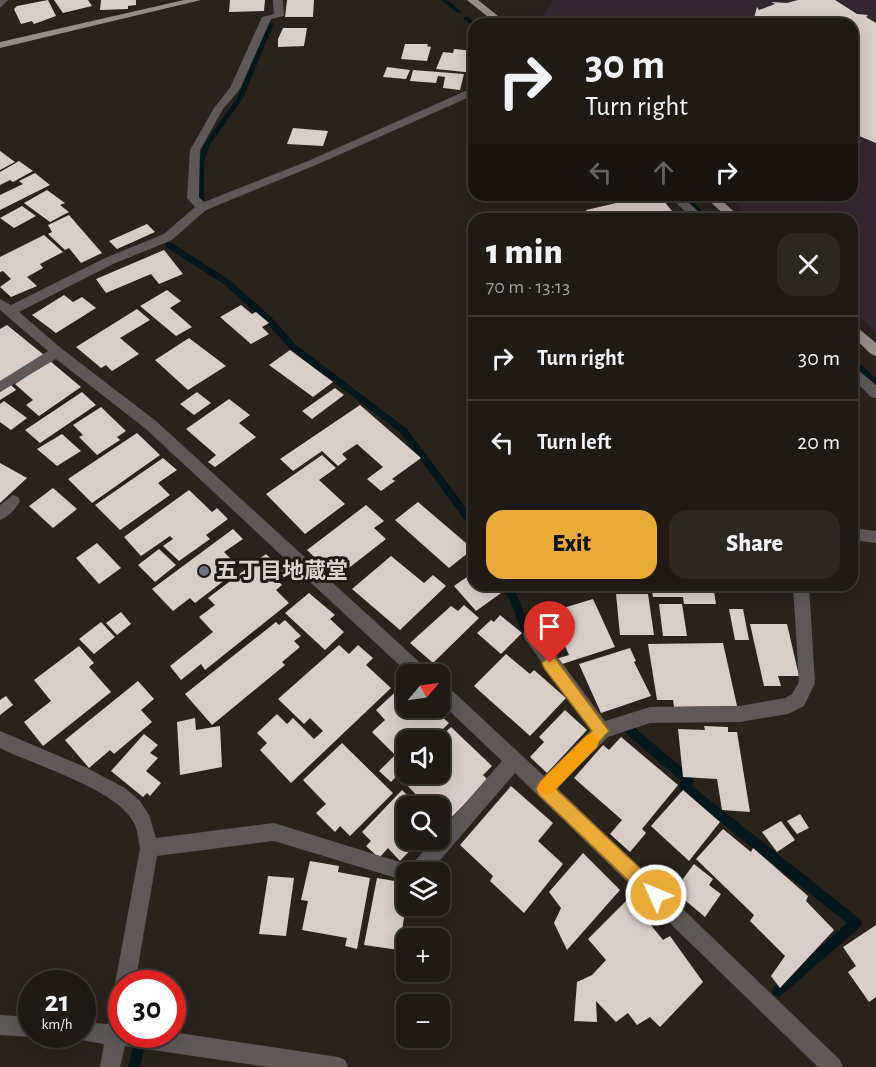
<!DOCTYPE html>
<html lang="en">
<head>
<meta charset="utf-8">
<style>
	:root { --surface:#201a15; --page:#2d2722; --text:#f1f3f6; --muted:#a2a1a0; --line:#3d3834; --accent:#eaaa38 }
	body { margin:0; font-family:"Alegreya Sans","Noto Sans JP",sans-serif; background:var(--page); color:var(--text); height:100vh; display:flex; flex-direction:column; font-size:22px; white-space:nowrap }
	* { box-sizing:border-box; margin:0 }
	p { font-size:20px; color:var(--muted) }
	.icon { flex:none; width:33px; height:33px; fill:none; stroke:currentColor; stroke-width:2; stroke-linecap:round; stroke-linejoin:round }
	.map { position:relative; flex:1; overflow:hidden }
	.sheet { position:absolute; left:468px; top:213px; width:390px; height:378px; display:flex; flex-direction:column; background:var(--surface); border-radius:18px; box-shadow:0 3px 15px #0003,0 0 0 2px var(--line) }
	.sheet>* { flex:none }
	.guide { position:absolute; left:468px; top:18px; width:390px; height:183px; border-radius:18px; box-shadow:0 3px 15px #0003,0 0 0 2px var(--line); background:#201a15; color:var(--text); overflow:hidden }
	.needle { width:39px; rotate:61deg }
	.controls { position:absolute; left:396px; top:664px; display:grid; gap:12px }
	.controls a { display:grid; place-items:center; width:54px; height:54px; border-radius:12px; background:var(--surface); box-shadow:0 3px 15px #0003,0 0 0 2px var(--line); font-size:30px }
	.speed { position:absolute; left:18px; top:970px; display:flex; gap:12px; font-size:30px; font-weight:700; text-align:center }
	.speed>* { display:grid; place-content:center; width:78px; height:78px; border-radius:50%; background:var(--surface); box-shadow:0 3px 15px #0003,0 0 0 2px var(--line); line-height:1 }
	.speed small { font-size:15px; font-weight:400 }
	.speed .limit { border:9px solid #d22; background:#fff; color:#111 }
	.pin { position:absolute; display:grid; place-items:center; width:51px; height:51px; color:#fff; margin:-62px -26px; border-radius:50% 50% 50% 0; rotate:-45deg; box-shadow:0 0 6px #0007 }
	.pin .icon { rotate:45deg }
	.me { position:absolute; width:66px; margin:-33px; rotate:314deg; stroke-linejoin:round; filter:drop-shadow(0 0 4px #0008) }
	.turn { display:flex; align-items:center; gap:21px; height:126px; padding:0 18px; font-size:27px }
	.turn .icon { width:78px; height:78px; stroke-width:2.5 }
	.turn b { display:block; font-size:42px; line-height:51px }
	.lanes { display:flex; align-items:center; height:57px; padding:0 18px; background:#0003; justify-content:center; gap:30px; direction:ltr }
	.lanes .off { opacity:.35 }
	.round { display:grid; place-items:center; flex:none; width:63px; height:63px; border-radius:18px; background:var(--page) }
	.head { display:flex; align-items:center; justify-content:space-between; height:102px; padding:0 18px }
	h1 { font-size:36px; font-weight:800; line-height:45px }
	.cta { display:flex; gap:12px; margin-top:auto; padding:12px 18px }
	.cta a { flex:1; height:69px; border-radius:18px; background:var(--accent); color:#111; font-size:24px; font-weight:800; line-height:69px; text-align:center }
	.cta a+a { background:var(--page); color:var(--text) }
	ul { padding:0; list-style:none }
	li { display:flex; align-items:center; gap:18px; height:84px; padding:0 18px; border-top:2px solid var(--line) }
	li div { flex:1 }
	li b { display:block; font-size:22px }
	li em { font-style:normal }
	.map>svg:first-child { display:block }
</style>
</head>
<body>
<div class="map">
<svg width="876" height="1067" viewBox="0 0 876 1067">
	<rect width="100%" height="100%" fill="#2a231c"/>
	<polygon fill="#362631" points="554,0 876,0 876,332 852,310 852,219 751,219 725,195 852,195 852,24 537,24"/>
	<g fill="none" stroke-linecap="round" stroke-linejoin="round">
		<g fill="#03171d" fill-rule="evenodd">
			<polygon points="441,0 447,0 462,12 457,13"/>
			<polygon points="464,17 468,17 477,24 472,25 464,19"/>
			<polygon points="269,22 274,23 243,98 209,146 204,163 204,201 203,203 199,203 198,163 203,146 237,98"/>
			<polygon points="679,195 686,195 710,219 703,219"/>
			<polygon points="166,243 172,243 231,281 271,317 296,345 407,429 473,517 474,534 471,533 466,522 401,433 290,349 265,321 225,285 166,247"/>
			<polygon points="852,358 855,359 876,379 876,387 873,386 852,366"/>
			<polygon points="501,585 511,585 519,599 531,633 529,636 526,637 523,636 510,600"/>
			<polygon points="623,719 627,721 693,777 694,781 692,786 860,919 862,923 860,927 782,995 778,997 774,995 772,991 774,987 847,923 680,790 679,786 681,781 619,727 618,724 619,721"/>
			<polygon points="136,1035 148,1035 140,1067 128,1067"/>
		</g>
	</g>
	<g fill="#d9cdc7">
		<polygon points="48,0 56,16 34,24 32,21 21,24 14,9 17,6"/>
		<polygon points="54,0 88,0 92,6 63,13"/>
		<polygon points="101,0 136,0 136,5 128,6 128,9 100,10"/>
		<polygon points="230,0 265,0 264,11 229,12"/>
		<polygon points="287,0 314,0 313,17 285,17"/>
		<polygon points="798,0 835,0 857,14 868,15 866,17 876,23 876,143 852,133 852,24 739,24 754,18 757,7 759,10 775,4 771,2 787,3"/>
		<polygon points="283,28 307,28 304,46 278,47 278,39"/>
		<polygon points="405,44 428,44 427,46 431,47 427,61 401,59"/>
		<polygon points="454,49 474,51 474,73 436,69 443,52 453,53"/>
		<polygon points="387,67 410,70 406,79 383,77"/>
		<polygon points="413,70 464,74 460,90 443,88 445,77 438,76 436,83 410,81"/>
		<polygon points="293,128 328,131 323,146 287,144"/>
		<polygon points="0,151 15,162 0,170"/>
		<polygon points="19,161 33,171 13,182 10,180 0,185 0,172"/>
		<polygon points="35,173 50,185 0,210 0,195 23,184 19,181"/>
		<polygon points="47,190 65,203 60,205 69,212 50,222 24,203"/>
		<polygon points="651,195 659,195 676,216 665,219 592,219 586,210"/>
		<polygon points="22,206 36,216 14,228 0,218"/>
		<polygon points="69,215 102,253 81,263 69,248 65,250 48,234 52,232 48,225"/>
		<polygon points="147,224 155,232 117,249 109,241"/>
		<polygon points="44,235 63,252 40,264 43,268 27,277 37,286 11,297 0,287 11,279 3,271 0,272 0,257"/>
		<polygon points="164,250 183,274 159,284 151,274 106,293 96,279"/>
		<polygon points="167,290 181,301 170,308 192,327 176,336 140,306"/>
		<polygon points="64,295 73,302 82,297 96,308 56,333 32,315"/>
		<polygon points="241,305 252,314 256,312 269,323 262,327 269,334 251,344 220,317"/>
		<polygon points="137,309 150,320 120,338 139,354 112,371 106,365 101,368 76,347"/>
		<polygon points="7,325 44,355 0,383 0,329"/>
		<polygon points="189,338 226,366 188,390 155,360"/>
		<polygon points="290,350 333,382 313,397 269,365"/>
		<polygon points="50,361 81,387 39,416 26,405 33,400 15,384"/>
		<polygon points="11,385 16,390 0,400 0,392"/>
		<polygon points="335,388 344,395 312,419 302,411"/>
		<polygon points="82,392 96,405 40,443 25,430"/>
		<polygon points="197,392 211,403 194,415 180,404"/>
		<polygon points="229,399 250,415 239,423 256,437 215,467 208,462 216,455 186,429"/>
		<polygon points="4,401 27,418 11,430 0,422 0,404"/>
		<polygon points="360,405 421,458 392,479 395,481 381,491 367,479 383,467 357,444 342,454 347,459 338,466 322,451 293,471 280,459"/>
		<polygon points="101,407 126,431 117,437 120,440 97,455 79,437 83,435 73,425"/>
		<polygon points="137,433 160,455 92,503 68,479"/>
		<polygon points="62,434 81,451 57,466 37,449"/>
		<polygon points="322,455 336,468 319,480 345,504 305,534 266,494"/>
		<polygon points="163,458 177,470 158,483 170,495 120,530 95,505"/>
		<polygon points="0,463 27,478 0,503"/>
		<polygon points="53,488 77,509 53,528 29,506"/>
		<polygon points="189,490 212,512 217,508 228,519 206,535 210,539 179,561 163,546 173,539 170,536 141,556 124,537"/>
		<polygon points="418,502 473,549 449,568 395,520"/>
		<polygon points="366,505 384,521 374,528 386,539 336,578 307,550"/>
		<polygon points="233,529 243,539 224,552 237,565 230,569 234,573 195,603 190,598 173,611 152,589"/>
		<polygon points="97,543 121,568 99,584 76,558"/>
		<polygon points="159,549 176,565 155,582 138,565"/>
		<polygon points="266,554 284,571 275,578 282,585 276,590 289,603 205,670 201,664 181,680 170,666 213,632 199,617 215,605 208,598"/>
		<polygon points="391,556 424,583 433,575 446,586 400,630 352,589"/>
		<polygon points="474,572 474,585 499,585 504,591 476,611 454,586"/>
		<polygon points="608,585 646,585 646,591 609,591"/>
		<polygon points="651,585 713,585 716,604 684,604 683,597 653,597"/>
		<polygon points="309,593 335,615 330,619 344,632 325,650 285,613"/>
		<polygon points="616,594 648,594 654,635 620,635"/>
		<polygon points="593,599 615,647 559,665 556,659 569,655 565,646 555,649 544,624 541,625 537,616"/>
		<polygon points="659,604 682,604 687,636 663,636"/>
		<polygon points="464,605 479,618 433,663 410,643 451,606 458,611"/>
		<polygon points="729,609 743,609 749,640 735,640"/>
		<polygon points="121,612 131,624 117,635 106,623"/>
		<polygon points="500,615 522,633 501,654 477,633 491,620 494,622"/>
		<polygon points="285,620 301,636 294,641 300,647 282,662 285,665 212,725 185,694 276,622 279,625"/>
		<polygon points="101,622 115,637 94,654 79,639"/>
		<polygon points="750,624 787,624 799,676 778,676 781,686 764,686"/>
		<polygon points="723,643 737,706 674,707 673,700 657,700 648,644"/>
		<polygon points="339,645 349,654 358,645 373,658 366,665 391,688 291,783 260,750 267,743 257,733 277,714 287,724 293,718 314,739 323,731 310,718 304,724 278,699"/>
		<polygon points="79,646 94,663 89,667 111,692 43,746 24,722 51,701 34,680"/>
		<polygon points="630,648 636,661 634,662 651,696 601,713 579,664"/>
		<polygon points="506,654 530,674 534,670 566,698 530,736 474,686"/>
		<polygon points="138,681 154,699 141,710 152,722 114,754 110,750 89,768 65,740"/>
		<polygon points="405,683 406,708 432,708 449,723 431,741 406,741 406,766 391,782 379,771 395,755 372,732 385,720 376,710"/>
		<polygon points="6,696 13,705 0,715 0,700"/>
		<polygon points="565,710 587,730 547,773 530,757 544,742 539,737"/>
		<polygon points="195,718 196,730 220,726 222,767 180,775 177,722"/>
		<polygon points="704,726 728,727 728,732 737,732 750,812 722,810 717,779 683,777 678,729 705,730"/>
		<polygon points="451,727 492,766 483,775 488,780 445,824 440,818 440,807 428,807 399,777 406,769 406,774 440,774 440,741 436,741"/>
		<polygon points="144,734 158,745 150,753 158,758 146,771 161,783 150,796 147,793 143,797 111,771"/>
		<polygon points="621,737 678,785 642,829 646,833 630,852 610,834 622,820 574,778 603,745 609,750"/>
		<polygon points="342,743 393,793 350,836 340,826 335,832 316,813 326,804 303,780"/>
		<polygon points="511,786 553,823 538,841 563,864 524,913 490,881 493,876 460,845"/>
		<polygon points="402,790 420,807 406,807 406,840 420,840 400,861 388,848 379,858 366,846 371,841 362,832"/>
		<polygon points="683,790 720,822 689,861 651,826"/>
		<polygon points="800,814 809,828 797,834 787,821"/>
		<polygon points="781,821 795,840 777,852 762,832"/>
		<polygon points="723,829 751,852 753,848 808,896 806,901 834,930 780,988 771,976 785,956 750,921 754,915 696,859"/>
		<polygon points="583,853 620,890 567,950 554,923 561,908 549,892"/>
		<polygon points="310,861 339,866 338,872 370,878 357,949 345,946 347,938 302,930 308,901 301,900"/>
		<polygon points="694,864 713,879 709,885 721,894 705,917 674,891"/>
		<polygon points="268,876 294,878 286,936 259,934"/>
		<polygon points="377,878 406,883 406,905 399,950 364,945"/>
		<polygon points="629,898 663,940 670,936 703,982 660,1027 650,1017 637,1025 628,1013 616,1022 596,1001 597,1022 574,1021 577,982 592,975 606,960 588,939"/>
		<polygon points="876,925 876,997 869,1002 848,972 856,966 843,947"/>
	</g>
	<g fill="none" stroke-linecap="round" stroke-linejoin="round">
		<g fill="#5e5958" fill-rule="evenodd">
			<polygon points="0,0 8,0 0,8"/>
			<polygon points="273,0 283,0 284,16 271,19 240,89 223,109 200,150 199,197 204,202 308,161 470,89 474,88 474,95 316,165 206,210 172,240 113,264 19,312 62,349 156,421 428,670 430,675 410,675 146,429 56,359 0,392 0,381 48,351 0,310 0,299 11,305 105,258 164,234 195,207 187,198 190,150 214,108 230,88 262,17 274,14"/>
			<polygon points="668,195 681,195 706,219 693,219"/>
			<polygon points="852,365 876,385 876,398 871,397 852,378"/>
			<path d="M13,495L18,497L20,501C16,509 8,517 0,520V505Z"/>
			<polygon points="852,528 876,531 876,543 852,540"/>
			<path d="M793,585H809L815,683L804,706L788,714L740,722L650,723L608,737L557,788L840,1060L843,1067H818L515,773L429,873H406V881L274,841L157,856L135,984H122V993L118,991L115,984L140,848C138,841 138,832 135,825C119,789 35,766 0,748V731L85,767L125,788L140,801L149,815L156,838L274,823L403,863L414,862L433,840H440V832L502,761L440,702V683L446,685L544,776L591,730L525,639L523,634L525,629L531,627L537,629L605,721L650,707L740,706L785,698L792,694L799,682Z"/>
			<polygon points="122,997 122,1035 172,1035 172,1032 338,1057 345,1060 348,1067 268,1067 125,1046 120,1067 100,1067 104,1044 75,1039 73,1035 82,1035 82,1022 108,1024 115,1000"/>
			<polygon points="0,1015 32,1017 32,1035 37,1035 32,1037 0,1035"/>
		</g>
		<g fill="#988c8b" fill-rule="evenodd">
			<polygon points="184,0 201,0 0,48 0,42"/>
			<polygon points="467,0 478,0 508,24 497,24"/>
			<polygon points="703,195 716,195 742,219 729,219"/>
			<polygon points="852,323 876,343 876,356 871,354 852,336"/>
		</g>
	</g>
	<polygon fill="#eaaa38" stroke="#986e24" stroke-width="1.5" points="550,656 555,658 609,731 556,789 662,889 664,895 662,901 656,904 650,901 539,795 536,789 539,783 592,731 544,668 542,663"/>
	<polygon fill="#f59e0b" points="592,734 597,736 599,741 597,747 552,793 546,795 541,793 538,787 541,781 586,736"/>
	<circle fill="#6b7280" stroke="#201a13" stroke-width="2" cx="204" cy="571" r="6"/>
	<g text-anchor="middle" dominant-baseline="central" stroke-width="6" stroke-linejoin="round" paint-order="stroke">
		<g font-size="22" font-weight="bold" fill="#d9d4d0" stroke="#201a13" text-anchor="start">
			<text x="216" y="571">五丁目地蔵堂</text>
		</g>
	</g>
</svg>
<div class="controls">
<a><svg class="needle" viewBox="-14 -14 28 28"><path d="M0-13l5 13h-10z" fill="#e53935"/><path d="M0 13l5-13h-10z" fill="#a2a1a0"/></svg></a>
<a><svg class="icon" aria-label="sound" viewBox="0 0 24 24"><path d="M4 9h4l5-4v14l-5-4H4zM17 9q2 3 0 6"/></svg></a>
<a><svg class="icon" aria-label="search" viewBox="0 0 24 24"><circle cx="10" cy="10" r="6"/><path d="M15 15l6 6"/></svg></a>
<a><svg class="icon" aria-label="layers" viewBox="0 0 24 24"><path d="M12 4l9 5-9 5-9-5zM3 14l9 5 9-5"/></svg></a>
<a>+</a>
<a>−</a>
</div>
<div class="speed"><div>21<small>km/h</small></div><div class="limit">30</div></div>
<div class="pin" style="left:550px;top:663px;background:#d93025"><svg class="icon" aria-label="arrive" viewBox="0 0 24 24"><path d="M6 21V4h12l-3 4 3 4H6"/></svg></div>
<svg class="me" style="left:656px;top:895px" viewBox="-20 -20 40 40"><circle r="17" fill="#eaaa38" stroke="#fff" stroke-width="3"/><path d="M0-11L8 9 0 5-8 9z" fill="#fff"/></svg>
<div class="guide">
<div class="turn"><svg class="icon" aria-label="right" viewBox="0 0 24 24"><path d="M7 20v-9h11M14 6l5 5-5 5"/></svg><div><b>30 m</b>Turn right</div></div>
<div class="lanes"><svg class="icon off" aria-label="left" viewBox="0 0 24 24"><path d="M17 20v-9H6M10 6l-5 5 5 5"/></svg><svg class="icon off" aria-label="ahead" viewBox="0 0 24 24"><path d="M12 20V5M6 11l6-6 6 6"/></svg><svg class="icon" aria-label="right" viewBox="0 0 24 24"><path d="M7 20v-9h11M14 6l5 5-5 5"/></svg></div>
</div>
<section class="sheet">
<div class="head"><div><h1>1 min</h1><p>70 m · 13:13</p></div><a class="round"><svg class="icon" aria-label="close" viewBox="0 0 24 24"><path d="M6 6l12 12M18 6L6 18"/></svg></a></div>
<ul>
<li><svg class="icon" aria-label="right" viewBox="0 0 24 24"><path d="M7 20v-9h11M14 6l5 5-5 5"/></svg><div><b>Turn right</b></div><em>30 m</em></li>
<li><svg class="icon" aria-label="left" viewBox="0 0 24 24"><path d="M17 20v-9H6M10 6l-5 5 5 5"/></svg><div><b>Turn left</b></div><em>20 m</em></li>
</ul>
<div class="cta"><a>Exit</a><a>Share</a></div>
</section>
</div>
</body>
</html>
